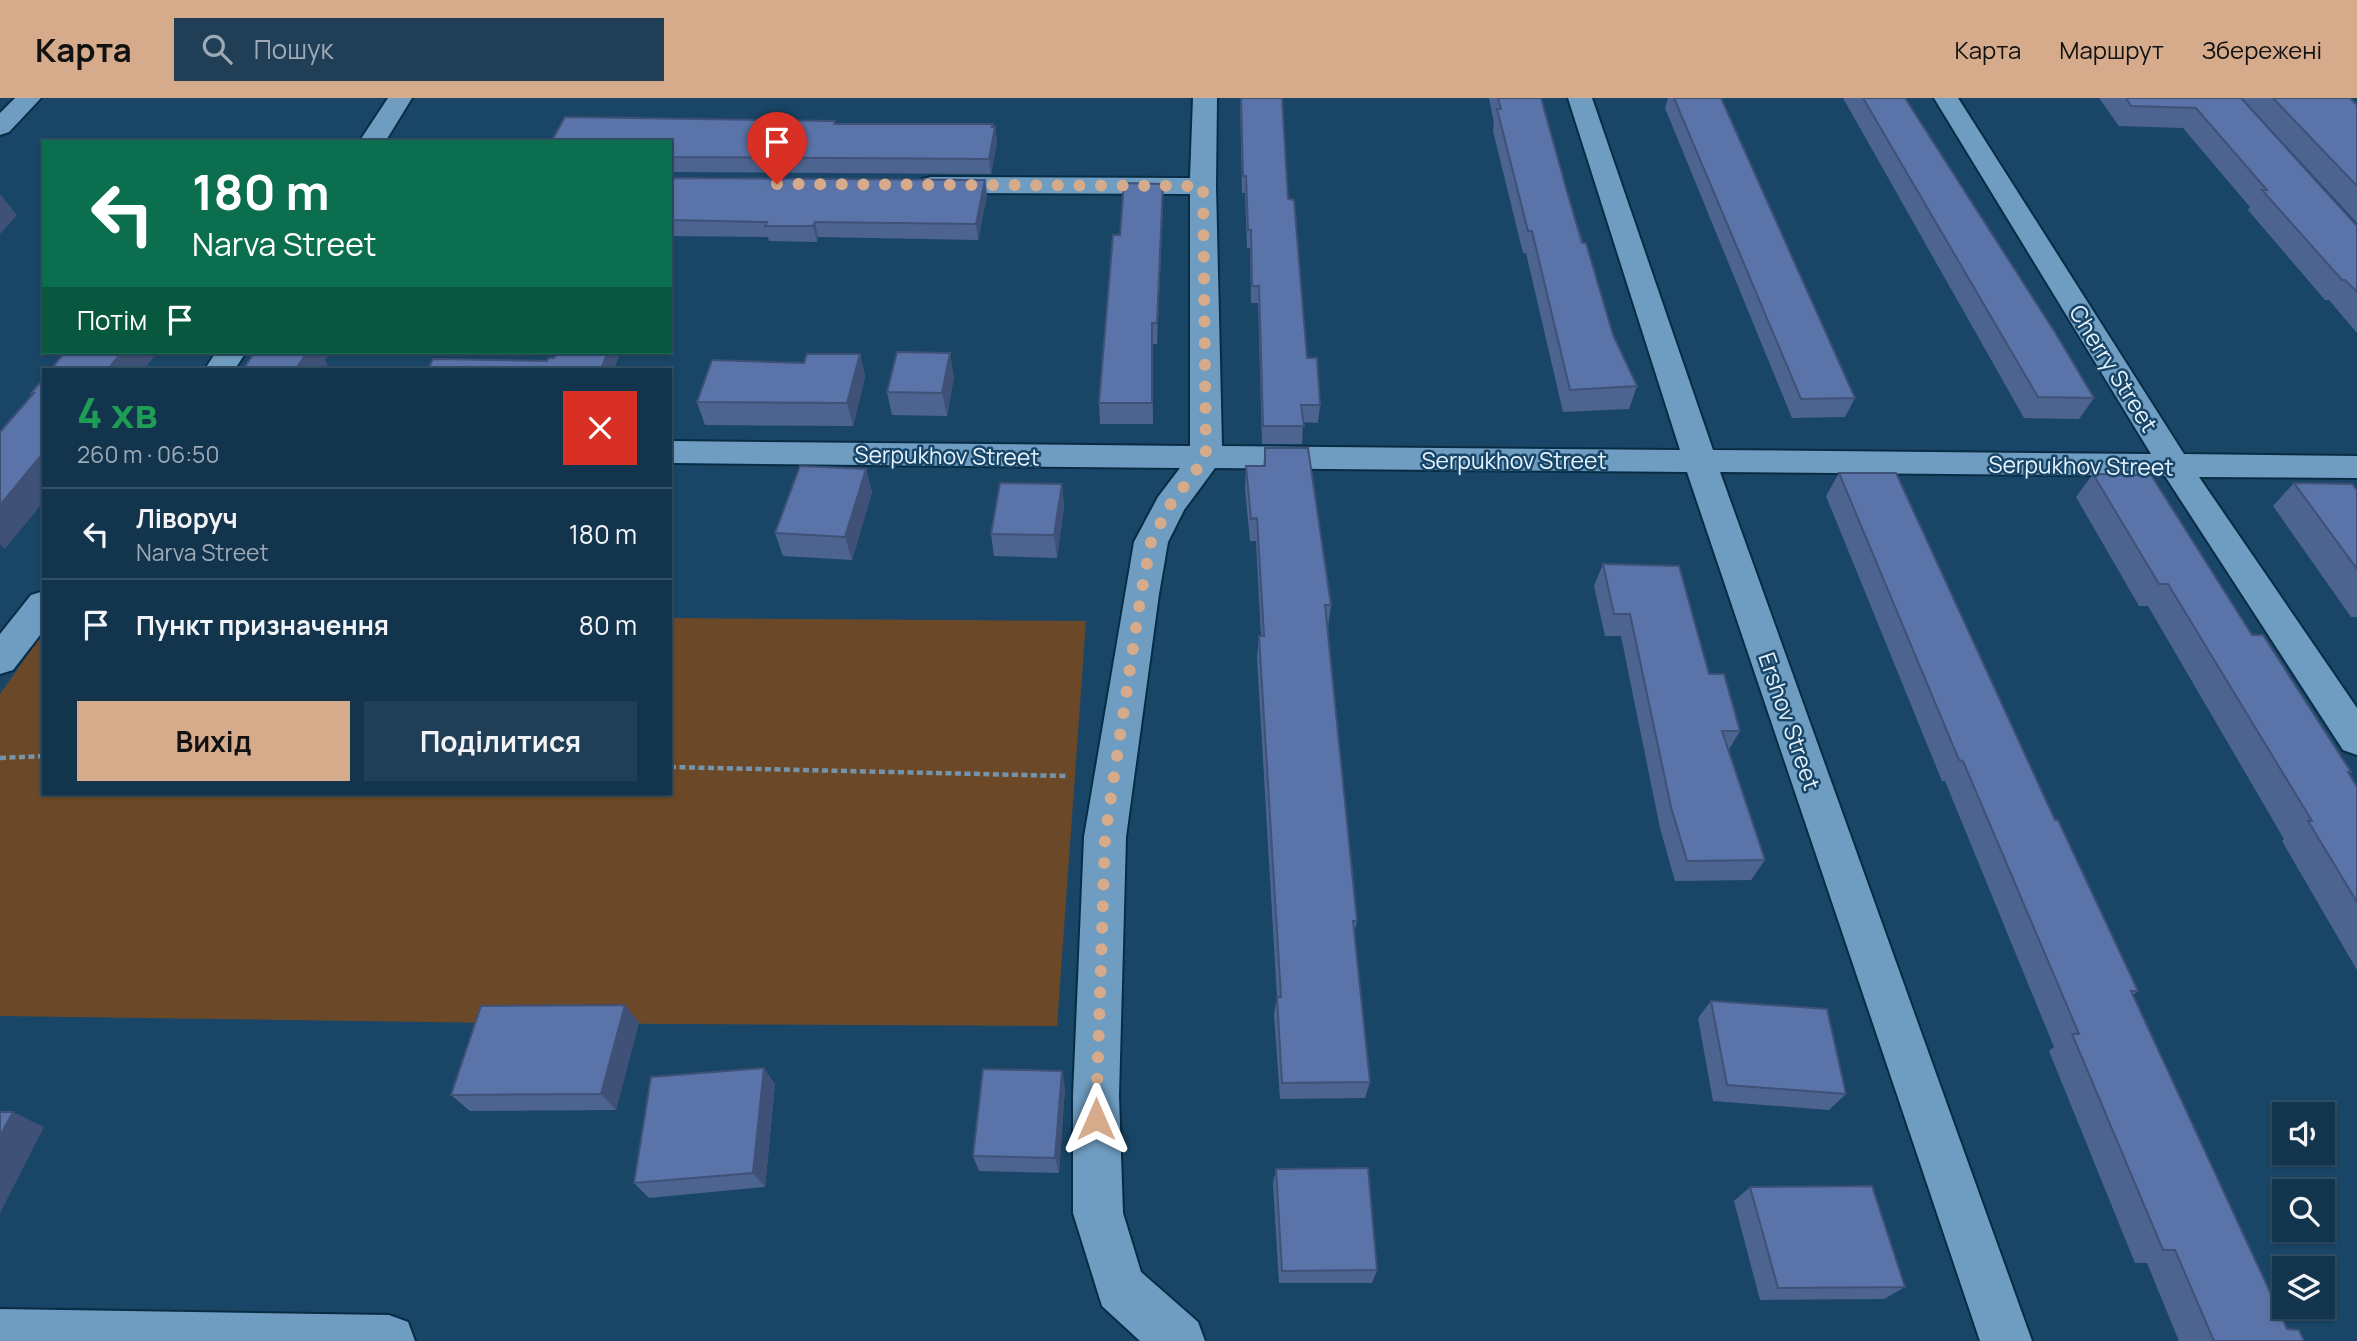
<!DOCTYPE html>
<html lang="uk">
<head>
<meta charset="utf-8">
<style>
	:root { --surface:#13344d; --page:#203f57; --text:#f1f3f6; --muted:#9daab6; --line:#324f65; --accent:#d6ab8b }
	body { margin:0; font-family:Manrope,sans-serif; background:var(--page); color:var(--text); height:100vh; display:flex; flex-direction:column; font-size:26px; white-space:nowrap }
	* { box-sizing:border-box; margin:0 }
	p { font-size:23px; color:var(--muted) }
	.icon { flex:none; width:38px; height:38px; fill:none; stroke:currentColor; stroke-width:2; stroke-linecap:round; stroke-linejoin:round }
	.map { position:relative; flex:1; overflow:hidden }
	.sheet { position:absolute; left:42px; top:270px; width:630px; height:427px; display:flex; flex-direction:column; background:var(--surface); border-radius:0px; box-shadow:0 2px 5px #0004,0 0 0 2px var(--line) }
	.sheet>* { flex:none }
	.hud { position:absolute; left:42px; top:42px; width:630px; height:214px; border-radius:0px; box-shadow:0 2px 5px #0004,0 0 0 2px var(--line); background:#0b6e4f; color:#fff; overflow:hidden }
	.controls { position:absolute; left:2272px; top:1004px; display:grid; gap:14px }
	.controls a { display:grid; place-items:center; width:63px; height:63px; border-radius:0px; background:var(--surface); box-shadow:0 2px 5px #0004,0 0 0 2px var(--line); font-size:35px }
	.pin { position:absolute; display:grid; place-items:center; width:60px; height:60px; color:#fff; margin:-72px -30px; border-radius:50% 50% 50% 0; rotate:-45deg; box-shadow:0 0 7px #0007 }
	.pin .icon { rotate:45deg }
	.me { position:absolute; width:77px; margin:-38px; rotate:0deg; stroke-linejoin:round; filter:drop-shadow(0 0 5px #0008) }
	.turn { display:flex; align-items:center; gap:24px; height:147px; padding:0 35px; font-size:32px }
	.turn .icon { width:91px; height:91px; stroke-width:2.5 }
	.turn b { display:block; font-size:49px; line-height:60px }
	.then { display:flex; align-items:center; height:66px; padding:0 35px; background:#0003; gap:14px; font-size:26px }
	.round { display:grid; place-items:center; flex:none; width:74px; height:74px; border-radius:0px; background:var(--page) }
	.overview { display:flex; align-items:center; justify-content:space-between; height:119px; padding:0 35px }
	h1 { font-size:42px; font-weight:700; line-height:52px; color:#1e9e55 }
	.primary-button { display:flex; gap:14px; margin-top:auto; padding:14px 35px }
	.primary-button a { flex:1; height:80px; border-radius:0px; background:var(--accent); color:#111; font-size:28px; font-weight:700; line-height:80px; text-align:center }
	.primary-button a+a { background:var(--page); color:var(--text) }
	ul { padding:0; list-style:none }
	li { display:flex; align-items:center; gap:21px; height:91px; padding:0 35px; border-top:2px solid var(--line) }
	li div { flex:1 }
	li b { display:block; font-size:26px }
	li em { font-style:normal }
	header { display:flex; align-items:center; gap:42px; box-sizing:border-box; height:98px; padding:0 35px; background:var(--accent); color:#111 }
	header strong { font-size:33px }
	nav { display:flex; gap:38px; margin-inline-start:auto; font-size:24px }
	.search { width:490px; height:63px; background:var(--page); display:flex; align-items:center; gap:18px; box-sizing:border-box; padding:0 24px; border-radius:0px; color:var(--muted); font-size:26px }
	.map>svg:first-child { display:block }
</style>
</head>
<body>
<header>
<strong>Карта</strong>
<div class="search"><svg class="icon" aria-label="search" viewBox="0 0 24 24"><circle cx="10" cy="10" r="6"/><path d="M15 15l6 6"/></svg>Пошук</div>
<nav><a>Карта</a><a>Маршрут</a><a>Збережені</a></nav>
</header>
<div class="map">
<svg width="2357" height="1243" viewBox="0 0 2357 1243">
	<rect width="100%" height="100%" fill="#194667"/>
	<polygon fill="#6b4928" points="670,520 1086,523 1057,928 499,925 0,918 0,596 44,534 44,695 670,695"/>
	<g fill="none" stroke-linecap="round" stroke-linejoin="round">
		<defs>
			<g id="minor">
				<polygon points="15,0 41,0 9,34 0,37 0,15"/>
				<polygon points="388,0 412,0 385,44 359,44"/>
				<polygon points="1193,0 1217,0 1216,88 1222,348 1680,352 1568,0 1592,0 1713,352 2151,356 1934,0 1958,0 2184,356 2357,358 2357,380 2199,379 2357,610 2357,657 2343,652 2165,378 1720,374 2032,1243 1980,1243 1687,374 1215,370 1184,412 1168,444 1159,496 1126,739 1119,998 1123,1115 1141,1174 1198,1224 1205,1243 1140,1243 1102,1208 1073,1115 1073,998 1084,739 1134,444 1158,399 1180,370 670,365 670,343 1190,348 1190,96 931,95 922,93 918,87 922,81 931,79 1190,80"/>
				<polygon points="216,254 246,254 235,271 205,271"/>
				<polygon points="44,493 44,532 13,572 0,576 0,536 31,497"/>
				<polygon points="0,1211 389,1217 408,1224 415,1243 0,1243"/>
			</g>
		</defs>
		<use href="#minor" stroke="#082c44" stroke-width="4"/>
		<g stroke="#7594ac" stroke-width="4.5" stroke-dasharray="6 3.5" stroke-linecap="butt">
			<polyline points="0,660 44,658"/>
			<polyline points="670,669 1068,678"/>
		</g>
		<use href="#minor" fill="#6f9dc1" fill-rule="evenodd"/>
	</g>
	<g fill="#4d6491">
		<polygon points="1240,0 1288,101 1307,260 1320,307 1318,325 1303,324 1302,346 1262,346 1258,205 1251,205 1250,150 1247,150 1245,95 1242,95"/>
		<polygon points="1489,0 1541,0 1568,97 1613,237 1637,288 1629,311 1563,314 1526,155 1523,155 1493,33 1494,25"/>
		<polygon points="1668,0 1721,0 1855,300 1845,319 1792,320 1665,10"/>
		<polygon points="1843,0 1905,0 2094,300 2079,321 2024,320"/>
		<polygon points="2099,0 2241,0 2357,128 2357,235 2329,202 2325,202 2248,112 2250,109 2183,30 2119,28"/>
		<polygon points="2242,0 2350,0 2357,7 2357,125"/>
		<polygon points="836,26 995,29 997,44 991,76 670,74 670,44"/>
		<polygon points="670,80 985,82 987,97 978,142 818,139 817,144 769,143 768,139 670,138"/>
		<polygon points="1163,86 1163,106 1157,246 1152,246 1153,326 1100,326 1099,305 1120,137"/>
		<polygon points="860,256 865,279 853,328 705,327 697,304 804,265"/>
		<polygon points="954,278 947,318 892,317 887,294"/>
		<polygon points="1265,350 1331,507 1328,529 1357,823 1354,836 1370,984 1365,1000 1280,1001 1274,916 1277,899 1257,560 1259,538 1261,538 1256,443 1250,443 1245,391 1246,368 1263,368"/>
		<polygon points="866,371 872,394 852,462 783,458 775,435"/>
		<polygon points="1839,375 2055,722 2138,893 2133,897 2287,1231 2304,1243 2179,1243 2147,1165 2135,1165 2049,953 2054,949 1945,683 1942,683 1826,398"/>
		<polygon points="2093,376 2252,537 2351,674 2349,676 2357,689 2357,872 2282,743 2284,741 2148,508 2139,508 2076,399"/>
		<polygon points="2294,385 2357,392 2357,519 2351,519 2273,408"/>
		<polygon points="1062,386 1064,409 1057,460 994,458 991,436"/>
		<polygon points="1603,466 1709,576 1740,633 1728,653 1765,762 1751,782 1675,783 1660,730 1621,538 1605,538 1594,488"/>
		<polygon points="1711,903 1846,996 1829,1012 1713,1003 1698,920"/>
		<polygon points="639,924 616,1012 470,1013 451,997"/>
		<polygon points="775,986 765,1089 649,1100 634,1085"/>
		<polygon points="1065,989 1059,1075 979,1073 973,1058"/>
		<polygon points="1276,1071 1377,1172 1372,1185 1279,1185 1273,1085"/>
		<polygon points="1750,1089 1905,1189 1884,1201 1760,1202 1734,1103"/>
	</g>
	<g fill="#3f5176">
		<polygon points="993,26 994,34 995,29 997,44 991,76 989,61"/>
		<polygon points="985,82 987,97 978,142 976,126"/>
		<polygon points="1163,86 1163,106 1157,246 1157,225"/>
		<polygon points="0,96 17,117 0,136"/>
		<polygon points="815,124 818,139 817,144 813,128"/>
		<polygon points="122,254 158,254 144,271 108,271"/>
		<polygon points="307,254 331,254 325,262 328,267 325,271 296,271"/>
		<polygon points="608,254 621,254 614,271 601,271"/>
		<polygon points="950,255 954,278 947,318 942,295"/>
		<polygon points="860,256 865,279 853,328 847,305"/>
		<polygon points="44,354 44,403 5,451 0,446 0,407"/>
		<polygon points="866,371 872,394 852,462 845,439"/>
		<polygon points="1062,386 1064,409 1057,460 1054,437"/>
		<polygon points="625,907 639,924 616,1012 601,996"/>
		<polygon points="764,970 775,986 765,1089 753,1075"/>
		<polygon points="1062,973 1065,989 1059,1075 1055,1060"/>
		<polygon points="13,1014 44,1029 0,1115 0,1038"/>
	</g>
	<g fill="#5a74a9" stroke="#3f5176" stroke-width="2">
		<polygon points="1241,0 1282,0 1288,101 1294,102 1307,260 1317,260 1320,307 1301,307 1304,328 1263,328 1259,188 1252,188 1251,132 1248,132 1246,78 1243,78"/>
		<polygon points="1498,0 1541,0 1568,97 1582,145 1586,145 1613,237 1637,288 1570,292 1532,133 1528,133 1497,11 1501,11"/>
		<polygon points="1674,0 1721,0 1855,300 1801,301"/>
		<polygon points="1863,0 1905,0 2056,236 2094,300 2038,299"/>
		<polygon points="2126,0 2241,0 2357,128 2357,194 2345,182 2342,182 2262,92 2267,92 2196,10 2131,8"/>
		<polygon points="2273,0 2350,0 2357,7 2357,88"/>
		<polygon points="565,19 835,23 834,26 993,26 992,29 995,29 989,61 670,59 670,44 551,44"/>
		<polygon points="670,80 985,82 976,126 815,124 813,128 765,128 767,124 670,122"/>
		<polygon points="1124,85 1163,86 1157,225 1152,225 1152,305 1099,305 1113,137 1120,137"/>
		<polygon points="65,254 122,254 108,271 51,271"/>
		<polygon points="255,254 307,254 296,271 243,271"/>
		<polygon points="557,254 608,254 601,271 428,271 433,261 547,263 549,260 554,260"/>
		<polygon points="897,254 950,255 942,295 887,294"/>
		<polygon points="807,256 860,256 847,305 697,304 712,262 804,265"/>
		<polygon points="44,280 44,354 0,407 0,334 34,295 31,295"/>
		<polygon points="1265,350 1308,350 1331,507 1325,507 1357,823 1353,823 1370,984 1282,985 1277,899 1281,899 1259,538 1264,538 1257,420 1251,421 1246,368 1265,368"/>
		<polygon points="800,368 866,371 845,439 775,435"/>
		<polygon points="1839,375 1896,375 2055,722 2058,722 2138,893 2131,893 2287,1231 2299,1232 2304,1243 2214,1243 2175,1152 2163,1152 2072,936 2079,936 1963,663 1959,662"/>
		<polygon points="2093,376 2151,377 2252,537 2263,537 2351,674 2348,674 2357,689 2357,804 2308,723 2312,723 2168,486 2159,486"/>
		<polygon points="1000,385 1062,386 1054,437 991,436"/>
		<polygon points="2294,385 2352,386 2357,392 2357,471"/>
		<polygon points="1603,466 1679,468 1709,576 1724,576 1740,633 1722,633 1765,762 1687,763 1671,709 1630,516 1614,516"/>
		<polygon points="1711,903 1827,911 1846,996 1727,987"/>
		<polygon points="625,907 601,996 451,997 481,908"/>
		<polygon points="764,970 753,1075 634,1085 651,979"/>
		<polygon points="983,971 1062,973 1055,1060 973,1058"/>
		<polygon points="0,1014 13,1014 0,1038"/>
		<polygon points="1368,1070 1377,1172 1282,1173 1276,1071"/>
		<polygon points="1872,1088 1905,1189 1778,1190 1750,1089"/>
	</g>
	<g fill="none" stroke-linecap="round" stroke-linejoin="round">
		<polyline stroke="#d6ab8b" stroke-width="12" stroke-dasharray="0 21.6" points="777,86 1203,88 1206,359 1170,407 1151,444 1141,496 1105,739 1096,1021"/>
	</g>
	<g text-anchor="middle" dominant-baseline="central" stroke-width="5" stroke-linejoin="round" paint-order="stroke">
		<g font-size="23" fill="#e4f3ff" stroke="#194667">
			<text transform="translate(2114 270) rotate(58)">Cherry Street</text>
			<text transform="translate(947 357) rotate(1)">Serpukhov Street</text>
			<text x="1514" y="362">Serpukhov Street</text>
			<text transform="translate(2081 367) rotate(1)">Serpukhov Street</text>
			<text transform="translate(1790 623) rotate(71)">Ershov Street</text>
		</g>
	</g>
</svg>
<div class="controls">
<a><svg class="icon" aria-label="sound" viewBox="0 0 24 24"><path d="M4 9h4l5-4v14l-5-4H4zM17 9q2 3 0 6"/></svg></a>
<a><svg class="icon" aria-label="search" viewBox="0 0 24 24"><circle cx="10" cy="10" r="6"/><path d="M15 15l6 6"/></svg></a>
<a><svg class="icon" aria-label="layers" viewBox="0 0 24 24"><path d="M12 4l9 5-9 5-9-5zM3 14l9 5 9-5"/></svg></a>
</div>
<div class="pin" style="left:777px;top:86px;background:#d93025"><svg class="icon" aria-label="arrive" viewBox="0 0 24 24"><path d="M6 21V4h12l-3 4 3 4H6"/></svg></div>
<svg class="me" style="left:1096px;top:1021px" viewBox="-20 -20 40 40"><path d="M0-17L14 15 0 8-14 15z" fill="#d6ab8b" stroke="#fff" stroke-width="4"/></svg>
<div class="hud">
<div class="turn"><svg class="icon" aria-label="left" viewBox="0 0 24 24"><path d="M17 20v-9H6M10 6l-5 5 5 5"/></svg><div><b>180 m</b>Narva Street</div></div>
<div class="then">Потім<svg class="icon" aria-label="arrive" viewBox="0 0 24 24"><path d="M6 21V4h12l-3 4 3 4H6"/></svg></div>
</div>
<section class="sheet">
<div class="overview"><div><h1>4 хв</h1><p>260 m · 06:50</p></div><a class="round" style="background:#d93025;color:#fff"><svg class="icon" aria-label="close" viewBox="0 0 24 24"><path d="M6 6l12 12M18 6L6 18"/></svg></a></div>
<ul>
<li><svg class="icon" aria-label="left" viewBox="0 0 24 24"><path d="M17 20v-9H6M10 6l-5 5 5 5"/></svg><div><b>Ліворуч</b><p>Narva Street</p></div><em>180 m</em></li>
<li><svg class="icon" aria-label="arrive" viewBox="0 0 24 24"><path d="M6 21V4h12l-3 4 3 4H6"/></svg><div><b>Пункт призначення</b></div><em>80 m</em></li>
</ul>
<div class="primary-button"><a>Вихід</a><a>Поділитися</a></div>
</section>
</div>
</body>
</html>
